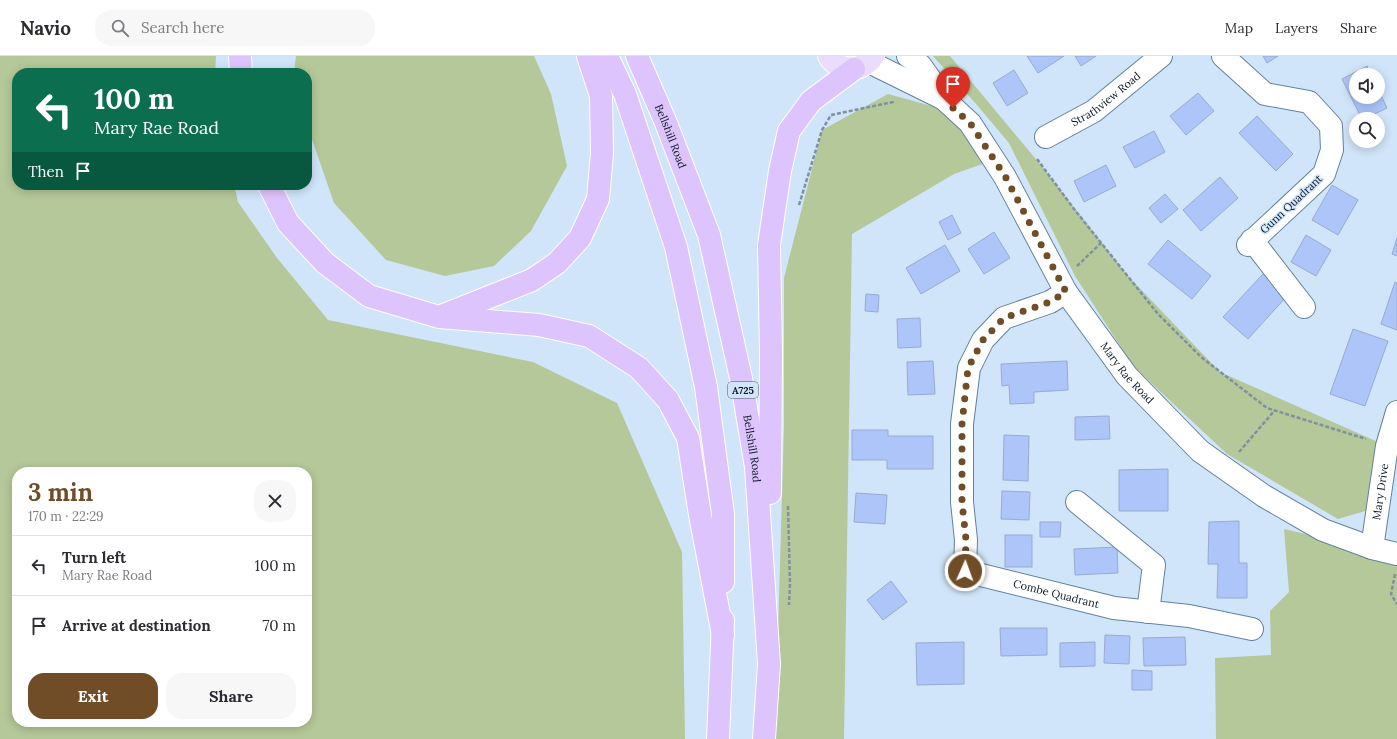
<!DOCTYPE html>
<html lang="en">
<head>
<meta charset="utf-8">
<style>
	:root { --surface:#fff; --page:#f7f7f7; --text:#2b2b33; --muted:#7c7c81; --line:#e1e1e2; --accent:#714d27 }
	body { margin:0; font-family:Lora,serif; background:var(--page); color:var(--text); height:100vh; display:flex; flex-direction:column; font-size:15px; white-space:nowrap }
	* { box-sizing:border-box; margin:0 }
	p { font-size:13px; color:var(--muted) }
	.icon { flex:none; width:22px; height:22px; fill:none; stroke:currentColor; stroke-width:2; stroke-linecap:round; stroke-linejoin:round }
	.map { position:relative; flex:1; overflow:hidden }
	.drawer { position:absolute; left:12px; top:411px; width:300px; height:260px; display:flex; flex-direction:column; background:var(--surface); border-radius:16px; box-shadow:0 2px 10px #0003 }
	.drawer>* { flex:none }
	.top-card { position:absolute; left:12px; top:12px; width:300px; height:122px; border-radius:16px; box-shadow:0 2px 10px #0003; background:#0b6e4f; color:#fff; overflow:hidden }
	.controls { position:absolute; left:1349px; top:12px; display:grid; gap:8px }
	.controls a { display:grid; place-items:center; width:36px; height:36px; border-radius:50%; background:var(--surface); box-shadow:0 2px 10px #0003; font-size:20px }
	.pin { position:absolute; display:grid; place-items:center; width:34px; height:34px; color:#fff; margin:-41px -17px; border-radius:50% 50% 50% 0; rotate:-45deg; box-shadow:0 0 4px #0007 }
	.pin .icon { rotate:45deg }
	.me { position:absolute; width:44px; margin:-22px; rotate:2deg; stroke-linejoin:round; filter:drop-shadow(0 0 3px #0008) }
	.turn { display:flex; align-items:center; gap:14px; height:84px; padding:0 16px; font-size:18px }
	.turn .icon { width:52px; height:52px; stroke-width:2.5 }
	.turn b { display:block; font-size:28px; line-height:34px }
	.then { display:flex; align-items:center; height:38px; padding:0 16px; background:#0003; gap:8px; font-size:15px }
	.round { display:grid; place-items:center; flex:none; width:42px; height:42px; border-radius:16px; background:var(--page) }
	.head { display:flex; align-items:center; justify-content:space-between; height:68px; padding:0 16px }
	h1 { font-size:24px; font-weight:700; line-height:30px; color:var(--accent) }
	.button { display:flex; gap:8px; margin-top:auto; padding:8px 16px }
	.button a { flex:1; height:46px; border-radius:16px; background:var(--accent); color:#fff; font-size:16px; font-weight:700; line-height:46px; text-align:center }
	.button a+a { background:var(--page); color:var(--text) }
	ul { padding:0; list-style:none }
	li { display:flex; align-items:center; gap:12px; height:60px; padding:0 16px; border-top:1px solid var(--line) }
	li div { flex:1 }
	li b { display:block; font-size:15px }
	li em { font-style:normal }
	header { display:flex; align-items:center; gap:24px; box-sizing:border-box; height:56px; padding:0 20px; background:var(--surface); border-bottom:1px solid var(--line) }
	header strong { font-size:19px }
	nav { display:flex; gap:22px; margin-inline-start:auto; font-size:14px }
	.search { width:280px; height:36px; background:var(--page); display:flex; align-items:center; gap:10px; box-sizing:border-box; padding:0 14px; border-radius:16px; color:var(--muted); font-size:15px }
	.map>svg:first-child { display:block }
</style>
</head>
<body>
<header>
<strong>Navio</strong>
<div class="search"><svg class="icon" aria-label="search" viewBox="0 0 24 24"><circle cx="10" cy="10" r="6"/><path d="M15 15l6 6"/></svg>Search here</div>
<nav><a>Map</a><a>Layers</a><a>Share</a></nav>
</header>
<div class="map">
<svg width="1397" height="683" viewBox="0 0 1397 683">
	<rect width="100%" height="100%" fill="#d0e5f9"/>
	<g fill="#b5c899" fill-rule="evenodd">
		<path d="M0,0H216L215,17H17V129H234L238,146L277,202L328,264L533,306L617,347L682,496L685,683H0ZM17,416H307V666H17Z"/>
		<polygon points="296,0 534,0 551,38 567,110 531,175 494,210 445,220 386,204 334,147 307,69 307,17 294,17"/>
		<polygon points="933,0 950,0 1044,113 1127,219 1220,316 1387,390 1372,453 1338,463 1227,398 1133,310 1075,220 1009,87 977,49"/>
		<polygon points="888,38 946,54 988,106 954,118 852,178 844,683 775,683 784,368 784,222 822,74"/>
		<polygon points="1284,473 1397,499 1397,683 1216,683 1215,602 1271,599 1270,555 1289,536"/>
	</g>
	<g fill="#adc5f9" stroke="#98aacf">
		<polygon points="1027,0 1064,0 1038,17"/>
		<polygon points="1075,0 1096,0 1081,10"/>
		<polygon points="1263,0 1278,0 1267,7"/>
		<polygon points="1367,10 1371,19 1356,19 1356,41 1378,41 1378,33 1387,52 1364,63 1362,63 1342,23"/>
		<polygon points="1014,14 1028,37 1007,50 993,27"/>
		<polygon points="1198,37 1214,55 1186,79 1170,60"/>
		<polygon points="1257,60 1293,98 1276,115 1239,77"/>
		<polygon points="1154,75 1165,96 1135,112 1123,91"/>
		<polygon points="1106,109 1116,130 1084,146 1074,125"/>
		<polygon points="1220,121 1238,142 1201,175 1183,154"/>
		<polygon points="1332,129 1358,144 1338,179 1312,164"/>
		<polygon points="1165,138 1178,153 1161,167 1149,152"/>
		<polygon points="952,159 961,177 948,184 939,166"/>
		<polygon points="994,176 1010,202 984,218 968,193"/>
		<polygon points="1306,179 1331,194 1316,220 1291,206"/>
		<polygon points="1397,182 1397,200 1392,198"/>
		<polygon points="1168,184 1211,220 1192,243 1148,208"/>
		<polygon points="945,189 960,215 921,238 906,212"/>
		<polygon points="1263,218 1287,240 1248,283 1223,261"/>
		<polygon points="1395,226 1397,227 1397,274 1381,268"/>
		<polygon points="866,238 879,239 878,256 865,255"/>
		<polygon points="920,262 921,291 898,292 897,263"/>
		<polygon points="1353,273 1388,285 1365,350 1330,338"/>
		<polygon points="933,305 935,338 908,339 907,306"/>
		<polygon points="1067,305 1068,334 1034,336 1034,347 1010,348 1009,329 1002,330 1001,308"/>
		<polygon points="1109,360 1110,383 1075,384 1075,361"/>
		<polygon points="852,374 888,374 888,380 933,380 933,413 887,413 887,404 852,404"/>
		<polygon points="1004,379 1029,380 1028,425 1003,424"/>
		<polygon points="1168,413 1168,455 1119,455 1119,414"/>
		<polygon points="1002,435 1030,436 1029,464 1001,463"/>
		<polygon points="856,437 887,439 885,468 854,466"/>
		<polygon points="1239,465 1239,507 1247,507 1247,542 1217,542 1218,508 1208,508 1209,466"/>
		<polygon points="1040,466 1061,466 1060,481 1040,481"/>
		<rect x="1005" y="479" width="27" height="32"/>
		<polygon points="1117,491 1118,517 1075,519 1074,493"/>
		<polygon points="891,525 907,546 883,564 867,544"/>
		<polygon points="1000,572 1047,572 1047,599 1001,600"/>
		<polygon points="1105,579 1130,580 1129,608 1104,607"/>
		<polygon points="1185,581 1186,609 1144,610 1143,582"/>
		<polygon points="964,586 964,628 917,629 916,587"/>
		<polygon points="1095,586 1095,610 1060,611 1060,587"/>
		<polygon points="1132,614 1152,615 1152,634 1132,634"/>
	</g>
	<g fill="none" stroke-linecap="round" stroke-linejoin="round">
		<defs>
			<g id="minor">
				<path id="s1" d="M908,0L920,9L945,44L970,67L1005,121L1066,236L1127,320L1200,395L1264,440L1323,474L1372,492L1397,498"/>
				<polyline points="1223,0 1265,38 1309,46 1331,70 1332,94 1324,118 1248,189"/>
				<polyline points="869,6 944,43"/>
				<path id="s2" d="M1046,81L1094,55L1161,0"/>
				<polyline points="1252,184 1304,251"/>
				<path id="s3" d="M1066,236L1050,246L1004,262L983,284L969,312L962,368V446L966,484L965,515L1114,552L1189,560L1252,573"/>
				<polyline points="1077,446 1154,509 1148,556"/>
				<path id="s4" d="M1372,492L1387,390L1397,356"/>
			</g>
			<path id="major" d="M829,0C839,17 863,16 873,0"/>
			<g id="highway">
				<polyline points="240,0 241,17"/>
				<polyline points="607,0 625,38 676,191 706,331 723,458 723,526"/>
				<path id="s5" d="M637,0L666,67L709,179L741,322L756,411L769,608L764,683"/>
				<polyline points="269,129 288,167 325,207 369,240 439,261 539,269 589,280 639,312 668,344 688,382 700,459 723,579"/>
				<polyline points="444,259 532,224 557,207 580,182 598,143 602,97 601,40 588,0"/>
				<polyline points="770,437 771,296 769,189 780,115 789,75 811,45 854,13"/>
				<polyline points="718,683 723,564"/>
			</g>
		</defs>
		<use href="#minor" stroke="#61829f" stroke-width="24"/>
		<use href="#major" stroke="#fff" stroke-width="24"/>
		<use href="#highway" stroke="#fff" stroke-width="24"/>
		<g stroke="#7f91a1" stroke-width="2.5" stroke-dasharray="4 2" stroke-linecap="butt">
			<polyline points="1037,103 1074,153 1158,258 1201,301 1267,352 1366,383"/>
			<polyline points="799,149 822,74 831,59 893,46 895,44"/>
			<polyline points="1077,210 1101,187"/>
			<polyline points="1239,396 1275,354"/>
			<polyline points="788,450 790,528 789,549"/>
			<polyline points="1395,518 1391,538 1397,548"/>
		</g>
		<use href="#minor" stroke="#fff" stroke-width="22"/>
		<use href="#major" stroke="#ebdcfd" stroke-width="22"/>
		<use href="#highway" stroke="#dec4fc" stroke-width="22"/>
	</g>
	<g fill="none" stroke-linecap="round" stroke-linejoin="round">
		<polyline stroke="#714d27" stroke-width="7" stroke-dasharray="0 12.6" points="953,52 970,67 1005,120 1066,236 1050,246 1004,262 983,284 968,312 962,368 962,446 966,484 965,515"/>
	</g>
	<g text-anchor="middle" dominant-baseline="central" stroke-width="3" stroke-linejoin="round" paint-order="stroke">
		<rect fill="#d0e5f9" stroke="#465664" stroke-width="1" x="728" y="326" width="30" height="16" rx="3"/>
		<g font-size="10" font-weight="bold" fill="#0b1824">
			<text x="743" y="334">A725</text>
		</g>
		<g font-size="11" fill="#0b1824" stroke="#d0e5f9">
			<text stroke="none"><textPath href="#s2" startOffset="71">Strathview Road</textPath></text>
			<text stroke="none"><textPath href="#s5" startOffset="87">Bellshill Road</textPath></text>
			<text transform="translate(1291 148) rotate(-43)">Gunn Quadrant</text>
			<text stroke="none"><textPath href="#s1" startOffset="388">Mary Rae Road</textPath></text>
			<text stroke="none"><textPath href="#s5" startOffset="411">Bellshill Road</textPath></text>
			<text stroke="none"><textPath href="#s4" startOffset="57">Mary Drive</textPath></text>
			<text stroke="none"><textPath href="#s3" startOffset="427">Combe Quadrant</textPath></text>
		</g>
	</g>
</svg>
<div class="controls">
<a><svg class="icon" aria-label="sound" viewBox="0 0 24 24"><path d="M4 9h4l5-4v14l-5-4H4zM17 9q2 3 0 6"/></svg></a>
<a><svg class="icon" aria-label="search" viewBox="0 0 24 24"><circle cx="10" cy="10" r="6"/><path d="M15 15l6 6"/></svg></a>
</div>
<div class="pin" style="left:953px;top:52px;background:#d93025"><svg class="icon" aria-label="arrive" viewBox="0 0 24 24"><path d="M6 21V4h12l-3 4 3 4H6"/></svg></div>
<svg class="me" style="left:965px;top:515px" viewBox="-20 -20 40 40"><circle r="17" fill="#714d27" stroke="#fff" stroke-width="3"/><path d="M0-11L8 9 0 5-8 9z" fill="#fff"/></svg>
<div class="top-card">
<div class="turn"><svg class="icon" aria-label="left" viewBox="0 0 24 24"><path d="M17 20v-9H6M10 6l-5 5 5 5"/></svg><div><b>100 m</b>Mary Rae Road</div></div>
<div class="then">Then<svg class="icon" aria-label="arrive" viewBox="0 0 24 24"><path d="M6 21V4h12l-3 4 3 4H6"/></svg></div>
</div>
<section class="drawer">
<div class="head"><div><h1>3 min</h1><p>170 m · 22:29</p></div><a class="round"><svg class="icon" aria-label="close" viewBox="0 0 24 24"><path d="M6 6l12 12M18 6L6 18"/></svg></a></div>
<ul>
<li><svg class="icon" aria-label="left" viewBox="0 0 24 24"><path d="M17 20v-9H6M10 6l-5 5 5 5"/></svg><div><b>Turn left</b><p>Mary Rae Road</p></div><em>100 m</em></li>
<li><svg class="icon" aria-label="arrive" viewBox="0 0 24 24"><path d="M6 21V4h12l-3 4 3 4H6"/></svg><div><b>Arrive at destination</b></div><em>70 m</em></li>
</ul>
<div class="button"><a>Exit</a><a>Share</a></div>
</section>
</div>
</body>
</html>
